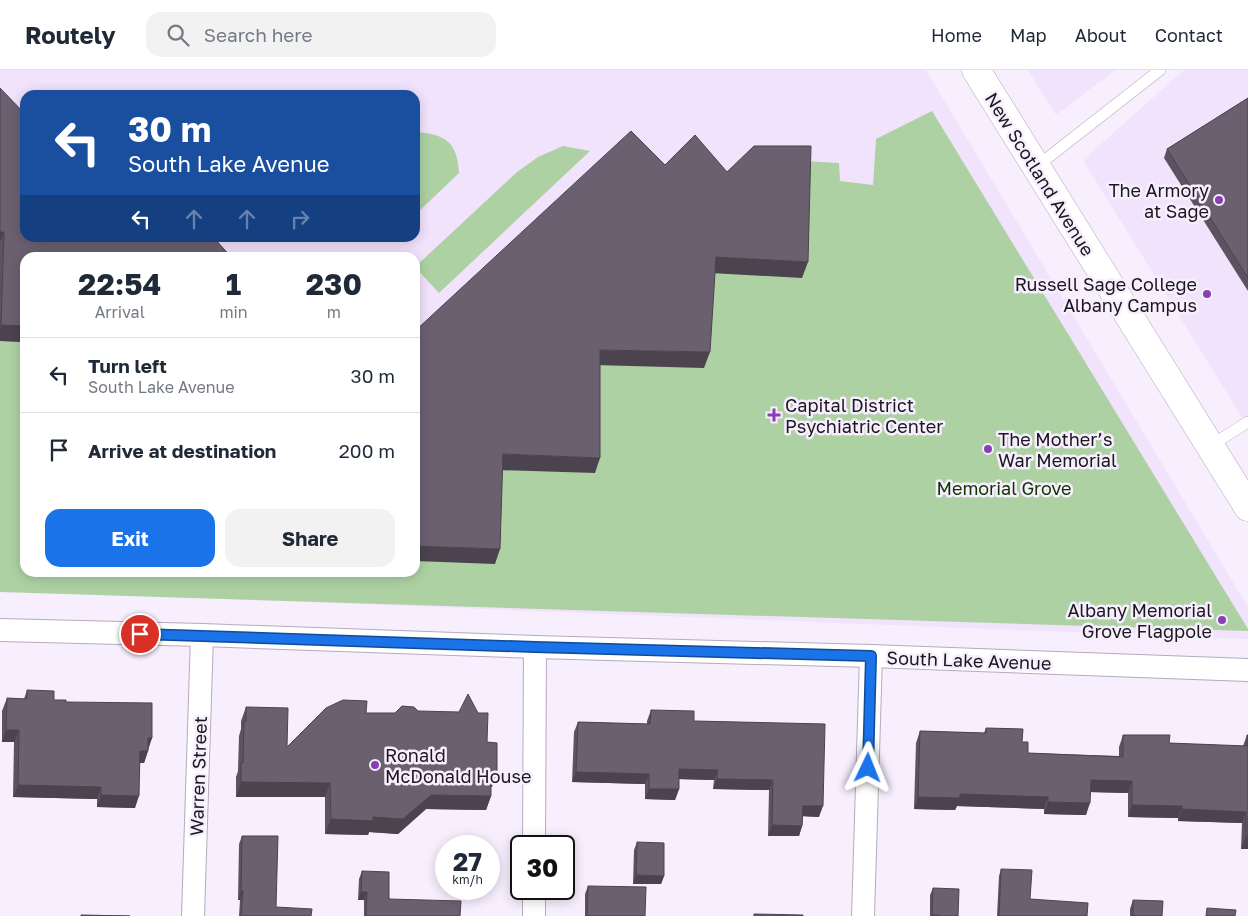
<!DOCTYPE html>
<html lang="en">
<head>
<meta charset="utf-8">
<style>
	:root { --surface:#fff; --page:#f2f2f3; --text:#1f2937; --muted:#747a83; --line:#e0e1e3; --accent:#1a73e8 }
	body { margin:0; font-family:"Golos Text",sans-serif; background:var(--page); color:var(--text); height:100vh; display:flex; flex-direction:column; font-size:19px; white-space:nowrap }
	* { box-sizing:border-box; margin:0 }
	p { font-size:16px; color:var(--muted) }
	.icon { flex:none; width:28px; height:28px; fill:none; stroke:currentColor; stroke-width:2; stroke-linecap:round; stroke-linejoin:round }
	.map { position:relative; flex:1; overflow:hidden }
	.side { position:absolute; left:20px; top:182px; width:400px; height:325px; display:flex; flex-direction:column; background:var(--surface); border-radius:15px; box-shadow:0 2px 12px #0003 }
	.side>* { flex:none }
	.banner { position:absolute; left:20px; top:20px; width:400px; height:152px; border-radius:15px; box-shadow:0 2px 12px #0003; background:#1a4fa0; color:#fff; overflow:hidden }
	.speed { position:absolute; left:435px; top:765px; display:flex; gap:10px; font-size:25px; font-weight:700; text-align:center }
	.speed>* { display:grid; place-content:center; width:65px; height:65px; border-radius:50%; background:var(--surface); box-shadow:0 2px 12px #0003; line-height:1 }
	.speed small { font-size:12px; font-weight:400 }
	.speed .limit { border:2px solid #111; border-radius:8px; background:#fff; color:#111 }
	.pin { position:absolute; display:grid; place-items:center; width:42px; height:42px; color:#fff; margin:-21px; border:2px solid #fff; border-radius:50%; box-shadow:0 1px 5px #0007 }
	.me { position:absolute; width:55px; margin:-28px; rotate:2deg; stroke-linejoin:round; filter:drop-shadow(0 0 4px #0008) }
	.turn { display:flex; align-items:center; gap:18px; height:105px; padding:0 25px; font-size:22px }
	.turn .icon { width:65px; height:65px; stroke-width:2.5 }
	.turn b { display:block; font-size:35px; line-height:42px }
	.lanes { display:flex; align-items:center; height:48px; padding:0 25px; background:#0003; justify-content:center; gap:25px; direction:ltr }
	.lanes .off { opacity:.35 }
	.eta { display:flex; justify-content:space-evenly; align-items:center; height:85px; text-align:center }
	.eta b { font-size:30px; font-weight:700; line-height:35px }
	.cta { display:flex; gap:10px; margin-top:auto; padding:10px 25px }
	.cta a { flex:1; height:58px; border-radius:15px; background:var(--accent); color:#fff; font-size:20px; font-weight:700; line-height:58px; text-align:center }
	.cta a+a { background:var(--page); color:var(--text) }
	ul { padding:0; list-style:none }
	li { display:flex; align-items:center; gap:15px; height:75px; padding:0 25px; border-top:1px solid var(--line) }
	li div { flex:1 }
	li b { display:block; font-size:19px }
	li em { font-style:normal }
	header { display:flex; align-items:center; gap:30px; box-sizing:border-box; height:70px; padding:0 25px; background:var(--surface); border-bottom:1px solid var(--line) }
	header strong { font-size:24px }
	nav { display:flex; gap:28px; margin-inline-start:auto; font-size:18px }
	.search { width:350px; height:45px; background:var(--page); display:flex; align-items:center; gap:12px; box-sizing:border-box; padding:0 18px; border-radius:15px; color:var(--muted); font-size:19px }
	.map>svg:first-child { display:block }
</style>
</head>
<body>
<header>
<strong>Routely</strong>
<div class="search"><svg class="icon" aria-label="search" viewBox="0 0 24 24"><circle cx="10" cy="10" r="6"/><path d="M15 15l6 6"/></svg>Search here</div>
<nav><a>Home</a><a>Map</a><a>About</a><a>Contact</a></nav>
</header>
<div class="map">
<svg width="1248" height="846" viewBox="0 0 1248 846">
	<rect width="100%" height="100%" fill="#f7eefe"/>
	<g fill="#f2e3fd" fill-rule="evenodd">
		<path d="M0,0H926L1248,537V569L0,520ZM25,25H415V168H25ZM25,188H415V502H25Z"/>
		<polygon points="1028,0 1115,0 1056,45"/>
		<polygon points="1184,0 1248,0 1248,357 1083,90"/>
	</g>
	<g fill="#aed1a3">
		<polygon points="932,41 1248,559 1248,561 0,522 0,271 25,272 25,502 415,502 415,491 594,295 710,203 806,91 839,93 840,111 873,115 876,69"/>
		<path d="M415,62C446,64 457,72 459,103L415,145Z"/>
		<polygon points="563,76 590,81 439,223 415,197 517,102 538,87"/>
	</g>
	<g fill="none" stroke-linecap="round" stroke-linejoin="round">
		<defs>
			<g id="service">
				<polyline points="1036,97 1160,0"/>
				<polyline points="1210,376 1248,352"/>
			</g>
			<g id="minor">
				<polyline points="0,560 202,565 535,577 871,586 1248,600"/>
				<polyline points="534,776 535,577"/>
				<polyline points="193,846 202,565"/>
				<polyline points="534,846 534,819"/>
				<polyline points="863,846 871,586"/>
			</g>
			<polyline id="tertiary" points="976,0 1248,437"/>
		</defs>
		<use href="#service" stroke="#b5abbd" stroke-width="12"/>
		<use href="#minor" stroke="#b5abbd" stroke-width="24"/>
		<use href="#tertiary" stroke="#b5abbd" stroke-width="29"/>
		<use href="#service" stroke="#fff" stroke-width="11"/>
		<use href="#minor" stroke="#fff" stroke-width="22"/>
		<use href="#tertiary" stroke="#fff" stroke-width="28"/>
	</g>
	<g fill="#5c5360">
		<polygon points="0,18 25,168 25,272 0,271"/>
		<polygon points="1248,28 1248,221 1164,88 1167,79"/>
		<polygon points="27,620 54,630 66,632 152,668 144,693 140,693 135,738 97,737 97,729 13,727 14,672 2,672 2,641 7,628 24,629"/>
		<polygon points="246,637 287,677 366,643 395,643 418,641 487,672 497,703 491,717 491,726 486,740 426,739 398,764 369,762 368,765 325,764 325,727 236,727 236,707 238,701 239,666 241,659 241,651"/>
		<polygon points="651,640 694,651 819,747 803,746 802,756 799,766 768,766 769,720 713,719 714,710 679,709 679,719 675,730 645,729 645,714 572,712 574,662 578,652 647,654 647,651"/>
		<polygon points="986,658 1022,672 1028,683 1119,686 1119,677 1123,665 1169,673 1243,676 1247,665 1248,665 1248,779 1241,779 1242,753 1178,751 1178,748 1128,747 1128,723 1091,722 1086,745 1044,744 1044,739 957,736 955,740 914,739 916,673 920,661 984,663"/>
		<polygon points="242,766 276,837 311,846 239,846 240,830 238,830 239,774"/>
		<polygon points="637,772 664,806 661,814 633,814 634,780"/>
		<polygon points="1001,799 1030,829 1087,846 997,846 999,806"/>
		<polygon points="362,801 389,829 460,846 364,846 364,830 358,830 359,809"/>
		<polygon points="588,816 645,846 585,846 585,824"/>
		<polygon points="933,818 958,846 930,846 930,825"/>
		<polygon points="1133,830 1162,846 1130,846 1130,839"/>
	</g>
	<g fill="#4b434e">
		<polygon points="0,162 4,162 0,172"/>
		<polygon points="716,187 808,192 802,208 710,203"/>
		<polygon points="1,255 25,256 25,272 0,271 0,259"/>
		<polygon points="600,280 710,282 704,298 594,295"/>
		<polygon points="503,384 600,388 595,403 497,400"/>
		<polygon points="415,476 500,479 495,494 415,491"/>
		<polygon points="6,660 19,660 14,672 2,672"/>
		<polygon points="148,668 152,668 147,680"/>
		<polygon points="140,681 148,681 144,693 136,693"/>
		<polygon points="679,699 718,700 714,710 675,709"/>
		<polygon points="576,702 649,704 645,714 572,712"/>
		<polygon points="491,703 497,703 492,717 486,717"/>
		<polygon points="717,709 773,710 769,720 713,719"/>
		<polygon points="1091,710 1132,711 1128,723 1087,722"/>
		<polygon points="241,712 330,713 325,727 236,727"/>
		<polygon points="18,715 101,717 97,729 13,727"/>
		<polygon points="649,719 679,719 675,730 645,729"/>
		<polygon points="960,724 1048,727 1044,739 957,736 955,740 914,739 918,727"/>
		<polygon points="101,725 139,726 135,738 97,737"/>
		<polygon points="431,725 491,726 486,740 426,739 398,764 369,762 368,765 325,764 331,749 373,747"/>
		<polygon points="1048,732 1090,733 1086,745 1044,744"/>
		<polygon points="1132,735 1182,736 1178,748 1128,747"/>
		<polygon points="803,736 823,736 819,747 799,746"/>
		<polygon points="1182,739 1246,742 1242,753 1178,751"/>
		<polygon points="772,755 802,756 799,766 768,766"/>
		<polygon points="1246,767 1248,767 1248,779 1241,779"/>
		<polygon points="636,805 664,806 661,814 633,814"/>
		<polygon points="241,821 243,821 240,830 238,830"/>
		<polygon points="361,822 367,822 364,830 358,830"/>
	</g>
	<g fill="#6b6070" stroke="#4b434e">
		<polygon points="0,18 25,44 25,168 214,168 232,188 25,188 25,256 1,255 4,162 0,162"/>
		<polygon points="1248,28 1248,208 1167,79"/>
		<polygon points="631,61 665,95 695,65 727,102 754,76 811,76 808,192 716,187 710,282 600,280 600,388 503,384 500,479 415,476 415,261"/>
		<polygon points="27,620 54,621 54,630 66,630 66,632 152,633 152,668 148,668 148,681 140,681 139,726 101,725 101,717 18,715 19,660 6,660 7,628 27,629"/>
		<polygon points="468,624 478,643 488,643 487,672 497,673 497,703 491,703 491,726 431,725 403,749 373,747 373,751 331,749 330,713 241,712 241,693 243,693 244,652 246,651 246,637 288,638 287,677 326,638 343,630 367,631 366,643 395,643 402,636 414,637 418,641 459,642"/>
		<polygon points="651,640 694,641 694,651 825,654 823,736 803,736 802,756 772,755 773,710 717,709 718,700 679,699 679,719 649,719 649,704 576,702 578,652 650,654"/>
		<polygon points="986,658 1023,659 1022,672 1028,672 1028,683 1123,687 1123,665 1170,665 1169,673 1247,676 1247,665 1248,665 1248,767 1246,767 1246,742 1182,739 1182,736 1132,735 1132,711 1091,710 1090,733 1048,732 1048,727 960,724 960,728 918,727 920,661 986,663"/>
		<polygon points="242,766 278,766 276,837 312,839 311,846 241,846 243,821 241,821"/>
		<polygon points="637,772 664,773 664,806 636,805"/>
		<polygon points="1001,799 1032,800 1030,829 1088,833 1087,846 999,846"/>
		<polygon points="362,801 389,802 389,829 461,831 460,846 366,846 367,822 361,822"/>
		<polygon points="588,816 646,817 645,846 587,846"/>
		<polygon points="933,818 959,819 958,846 939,846 939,845 932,845"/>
		<polygon points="1133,830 1163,831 1162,846 1133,846"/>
		<polygon points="1207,838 1236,840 1235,846 1206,846"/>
		<polygon points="754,844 803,845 803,846 754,846"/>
		<polygon points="81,845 130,846 81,846"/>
	</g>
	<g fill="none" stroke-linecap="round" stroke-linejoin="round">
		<defs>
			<polyline id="route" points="140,564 535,577 871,586 868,698"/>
		</defs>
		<use href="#route" stroke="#114b97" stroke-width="12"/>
		<use href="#route" stroke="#1a73e8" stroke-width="9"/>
	</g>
	<g fill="#873fb1" stroke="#f7eefe" stroke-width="2">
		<circle cx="1219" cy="130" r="5"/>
		<circle cx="1207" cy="224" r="5"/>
		<path d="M771.5 337.5h5v5h5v5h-5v5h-5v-5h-5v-5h5z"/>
		<circle cx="988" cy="379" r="5"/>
		<circle cx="1222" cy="550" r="5"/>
		<circle cx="375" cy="695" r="5"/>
	</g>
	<g text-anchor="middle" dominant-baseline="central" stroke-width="5" stroke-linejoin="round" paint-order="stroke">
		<g font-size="18" fill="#1b171e" stroke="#f7eefe">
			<text transform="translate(1040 104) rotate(58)">New Scotland Avenue</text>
			<text transform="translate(969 590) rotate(2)">South Lake Avenue</text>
			<text transform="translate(198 706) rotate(-88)">Warren Street</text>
		</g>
		<g font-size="18" fill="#1b171e" stroke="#f7eefe" text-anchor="end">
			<text x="1209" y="120">The Armory<tspan x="1209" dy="21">at Sage</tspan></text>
			<text x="1197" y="214">Russell Sage College<tspan x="1197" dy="21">Albany Campus</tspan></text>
			<text x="785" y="335" text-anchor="start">Capital District<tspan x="785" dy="21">Psychiatric Center</tspan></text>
			<text x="998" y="369" text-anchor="start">The Mother’s<tspan x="998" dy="21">War Memorial</tspan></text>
			<text x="1212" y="540">Albany Memorial<tspan x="1212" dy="21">Grove Flagpole</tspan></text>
			<text x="385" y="685" text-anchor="start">Ronald<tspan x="385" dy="21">McDonald House</tspan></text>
		</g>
		<g font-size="18" fill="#0e3500" stroke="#f7eefe">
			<text x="1004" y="418">Memorial Grove</text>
		</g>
	</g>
</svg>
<div class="speed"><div>27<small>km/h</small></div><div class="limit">30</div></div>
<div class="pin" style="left:140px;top:564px;background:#d93025"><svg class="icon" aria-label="arrive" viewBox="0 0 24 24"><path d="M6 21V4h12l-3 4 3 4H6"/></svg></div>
<svg class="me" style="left:868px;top:698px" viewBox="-20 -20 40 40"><path d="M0-17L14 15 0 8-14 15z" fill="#1a73e8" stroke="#fff" stroke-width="4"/></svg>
<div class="banner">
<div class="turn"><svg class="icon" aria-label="left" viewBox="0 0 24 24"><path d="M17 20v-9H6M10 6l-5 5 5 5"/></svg><div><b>30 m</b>South Lake Avenue</div></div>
<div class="lanes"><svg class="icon" aria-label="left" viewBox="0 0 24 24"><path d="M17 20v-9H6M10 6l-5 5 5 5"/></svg><svg class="icon off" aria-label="ahead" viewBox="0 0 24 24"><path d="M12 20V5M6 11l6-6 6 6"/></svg><svg class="icon off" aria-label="ahead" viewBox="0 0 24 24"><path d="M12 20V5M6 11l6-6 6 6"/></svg><svg class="icon off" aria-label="right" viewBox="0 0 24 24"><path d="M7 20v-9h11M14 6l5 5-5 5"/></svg></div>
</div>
<section class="side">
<div class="eta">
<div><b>22:54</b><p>Arrival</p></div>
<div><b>1</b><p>min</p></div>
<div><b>230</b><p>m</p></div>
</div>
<ul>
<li><svg class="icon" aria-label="left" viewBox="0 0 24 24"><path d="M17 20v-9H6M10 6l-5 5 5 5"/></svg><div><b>Turn left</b><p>South Lake Avenue</p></div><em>30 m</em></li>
<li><svg class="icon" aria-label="arrive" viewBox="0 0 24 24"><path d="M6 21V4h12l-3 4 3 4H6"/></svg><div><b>Arrive at destination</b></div><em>200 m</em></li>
</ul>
<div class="cta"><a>Exit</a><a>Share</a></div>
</section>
</div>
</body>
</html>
